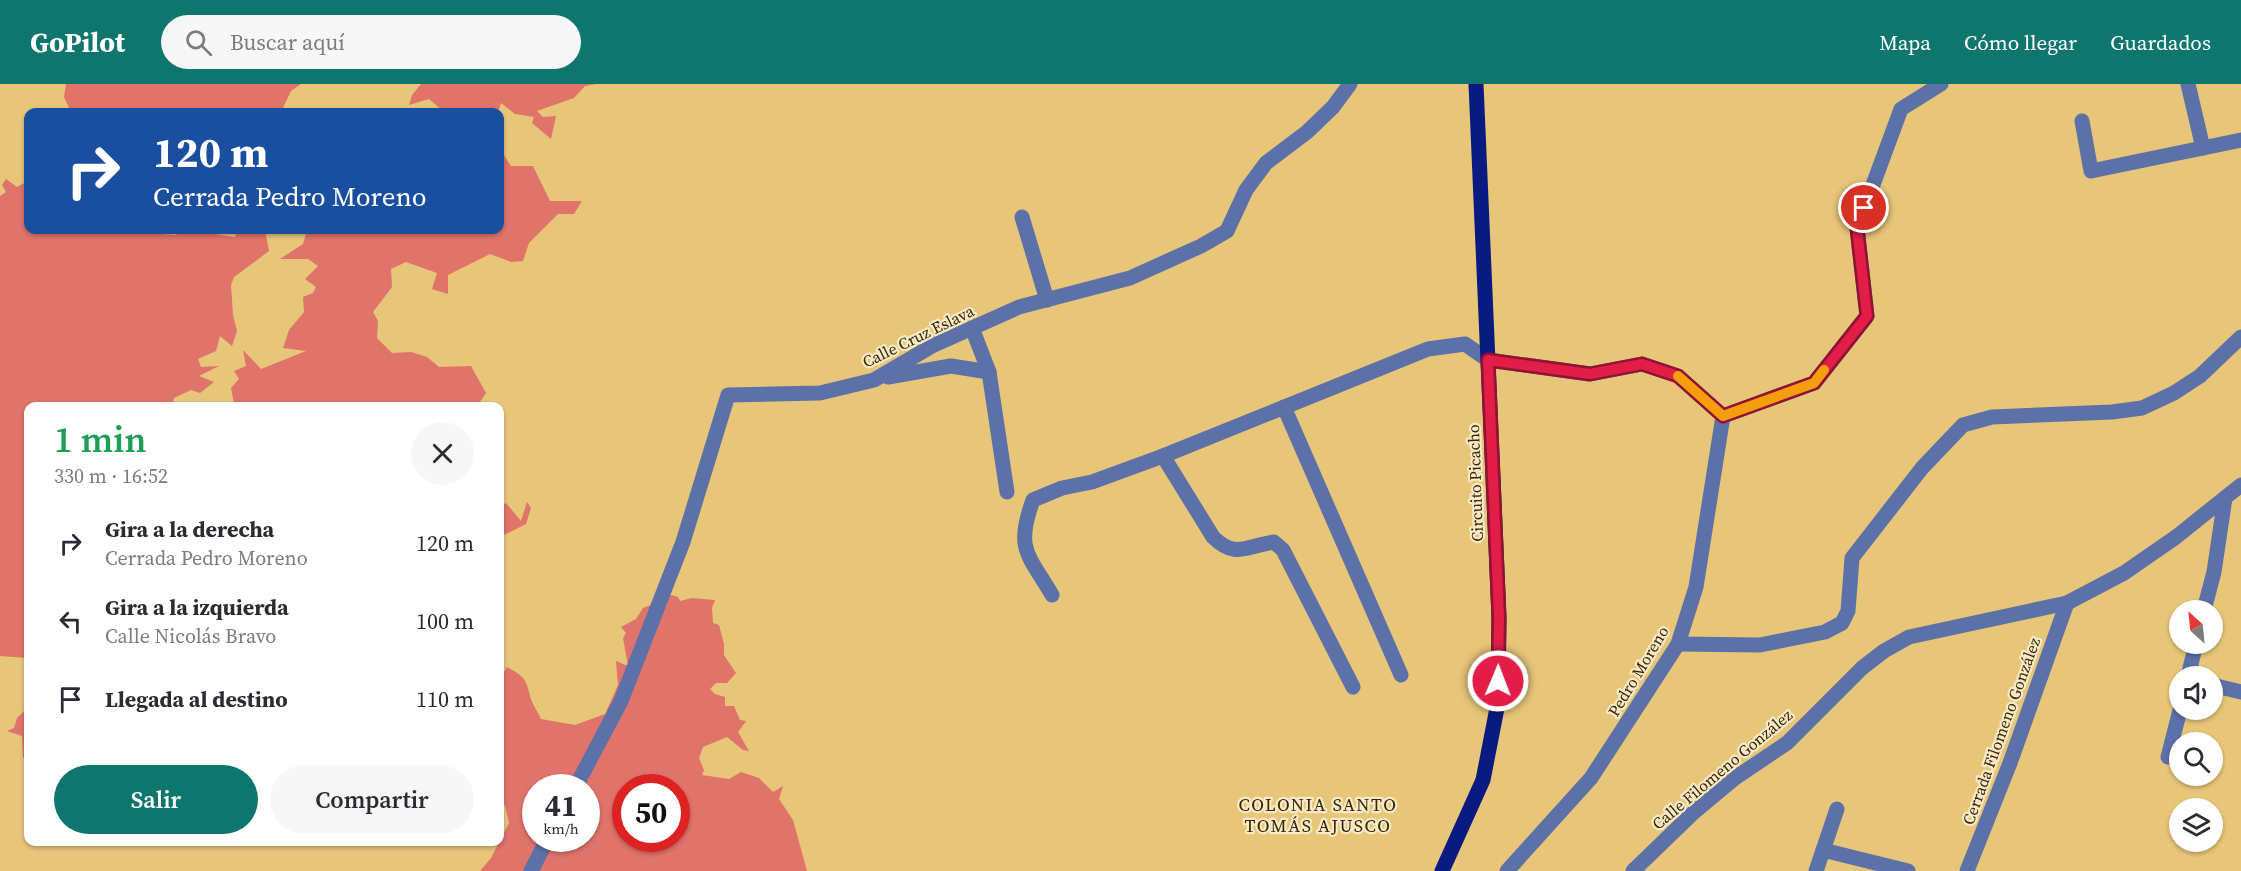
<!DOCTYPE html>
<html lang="es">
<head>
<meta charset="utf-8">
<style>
	:root { --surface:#fff; --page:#f7f7f7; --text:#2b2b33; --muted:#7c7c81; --accent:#0f766e }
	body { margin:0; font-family:"Source Serif 4",serif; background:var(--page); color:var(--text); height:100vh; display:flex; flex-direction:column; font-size:22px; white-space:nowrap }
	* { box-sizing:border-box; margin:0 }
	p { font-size:20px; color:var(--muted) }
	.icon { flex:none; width:33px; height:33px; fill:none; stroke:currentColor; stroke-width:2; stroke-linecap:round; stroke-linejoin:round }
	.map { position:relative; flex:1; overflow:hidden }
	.sheet { position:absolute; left:24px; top:318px; width:480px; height:444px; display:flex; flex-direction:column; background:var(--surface); border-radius:12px; box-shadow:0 2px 4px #0004 }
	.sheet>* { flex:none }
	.hud { position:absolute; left:24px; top:24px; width:480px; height:126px; border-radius:12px; box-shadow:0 2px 4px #0004; background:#1a4fa0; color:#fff; overflow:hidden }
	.needle { width:39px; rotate:333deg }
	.controls { position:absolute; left:2169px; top:516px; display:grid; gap:12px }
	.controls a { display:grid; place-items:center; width:54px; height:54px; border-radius:50%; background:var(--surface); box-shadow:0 2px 4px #0004; font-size:30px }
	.speed { position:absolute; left:522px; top:690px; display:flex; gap:12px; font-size:30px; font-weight:700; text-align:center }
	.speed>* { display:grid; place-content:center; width:78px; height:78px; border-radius:50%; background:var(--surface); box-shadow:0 2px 4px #0004; line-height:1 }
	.speed small { font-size:15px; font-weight:400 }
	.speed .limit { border:9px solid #d22; background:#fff; color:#111 }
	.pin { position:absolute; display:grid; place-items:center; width:51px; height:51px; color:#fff; margin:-26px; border:3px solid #fff; border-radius:50%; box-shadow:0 2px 6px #0007 }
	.me { position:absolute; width:66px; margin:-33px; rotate:1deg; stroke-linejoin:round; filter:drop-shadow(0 0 4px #0008) }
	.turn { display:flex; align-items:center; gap:21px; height:126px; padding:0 30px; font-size:27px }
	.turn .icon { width:78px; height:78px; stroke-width:2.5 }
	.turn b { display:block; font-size:42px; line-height:51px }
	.round { display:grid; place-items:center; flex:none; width:63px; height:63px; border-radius:32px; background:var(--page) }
	.head { display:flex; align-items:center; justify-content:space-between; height:102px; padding:0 30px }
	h1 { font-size:36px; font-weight:600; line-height:45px; color:#1e9e55 }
	.button { display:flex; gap:12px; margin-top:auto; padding:12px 30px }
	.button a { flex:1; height:69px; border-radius:36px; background:var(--accent); color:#fff; font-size:24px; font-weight:600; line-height:69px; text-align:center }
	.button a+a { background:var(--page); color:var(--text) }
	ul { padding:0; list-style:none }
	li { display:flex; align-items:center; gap:18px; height:78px; padding:0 30px }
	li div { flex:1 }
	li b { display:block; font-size:22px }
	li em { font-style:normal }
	header { display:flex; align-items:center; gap:36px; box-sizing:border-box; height:84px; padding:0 30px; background:var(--accent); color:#fff }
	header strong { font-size:28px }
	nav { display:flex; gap:33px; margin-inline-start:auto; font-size:21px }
	.search { width:420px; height:54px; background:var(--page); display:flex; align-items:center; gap:15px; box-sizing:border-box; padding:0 21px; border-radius:33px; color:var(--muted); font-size:22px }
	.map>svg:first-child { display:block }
</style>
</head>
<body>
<header>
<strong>GoPilot</strong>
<div class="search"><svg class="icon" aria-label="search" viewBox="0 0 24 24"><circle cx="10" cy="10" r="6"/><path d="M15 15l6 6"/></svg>Buscar aquí</div>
<nav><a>Mapa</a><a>Cómo llegar</a><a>Guardados</a></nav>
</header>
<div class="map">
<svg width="2241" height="787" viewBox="0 0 2241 787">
	<rect width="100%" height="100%" fill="#e7c579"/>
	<g fill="#e0736a" fill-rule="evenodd">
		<polygon points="66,0 301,0 291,7 281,28 71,28 64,13"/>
		<polygon points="421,0 596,0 585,2 574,14 537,27 543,33 556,32 551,55 532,39 534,33 515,30 501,19 498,28 444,28 429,15 409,21 412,11"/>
		<polygon points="500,65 511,82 533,82 550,117 582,117 574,130 558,130 529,159 523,177 511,178 490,170 448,191 448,210 432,205 437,189 406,178 391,185 392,203 373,228 378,237 377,254 392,269 411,268 427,273 439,283 471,282 486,309 478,321 228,322 234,319 231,304 239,295 234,287 246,282 243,266 261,285 306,267 283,264 289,246 304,228 303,213 313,209 316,203 305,195 318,182 308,175 280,175 303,160 307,146 500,146"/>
		<path d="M6,95L17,103L28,97V146H161V150L176,151L180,146C200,145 215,151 235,153L237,146H265L269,167L234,193L231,201L233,231L237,247L232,262L220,252L216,267L198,275L201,283L219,282L199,292L214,298L200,309L191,306L174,314L172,320L167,322H28V574L0,572V112L6,108L2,101Z"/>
		<polygon points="527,418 531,424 526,440 500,453 500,423 506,419 521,437"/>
		<path d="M671,511L678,513L680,517L692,514L715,516L712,524L713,539L719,541L724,560V571L736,589L727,599H716L710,605L715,610L725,613V622H734L740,636L746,637L738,648L749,667L743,666L727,653L703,663L699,674L704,686L702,691L729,695L741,688L759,694L773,708L783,702L779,715L793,736L807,787H480L491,774L509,739L505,721L500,719V623L502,622L503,603L500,595L507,583C524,593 526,594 530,612C532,620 538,628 541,635L575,641L605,630L618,601L616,577L628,582L623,554L626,549L621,543L636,535L643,524L662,517ZM536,704H586V754H536ZM626,704H676V754H626Z"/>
		<polygon points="27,624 28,672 23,674 22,652 7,647 14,644 17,634"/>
	</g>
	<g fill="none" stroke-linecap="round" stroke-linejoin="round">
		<g stroke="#5b71a7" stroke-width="15">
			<polyline points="2188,0 2203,64"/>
			<polyline points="2082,37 2091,87 2241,56"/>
			<polyline points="1022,133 1047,216"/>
			<polyline points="972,244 989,288 1007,408"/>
			<polyline points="888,293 951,282 989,288"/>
			<polyline points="1284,323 1401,591"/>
			<polyline points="1723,332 1814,299 1867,232 1857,144 1901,25 1941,0"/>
			<path d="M1163,372L1213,453C1235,475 1246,462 1274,458L1283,466L1353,603"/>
			<path d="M1052,511C1028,470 1015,465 1033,416L1062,404L1092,398L1163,372L1428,265L1465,260L1488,276L1590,290L1642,280L1678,292L1723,332"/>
			<polyline points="2204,526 2214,488 2225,414"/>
			<polyline points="1678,560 1760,561 1825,548 1842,539 1848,527 1852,474 1922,384 1963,341 1992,333 2112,328 2142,324 2174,309 2200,292 2241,253"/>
			<polyline points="2188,592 2196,560"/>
			<polyline points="2212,601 2241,608"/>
			<polyline points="2168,673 2180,626"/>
			<polyline points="575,704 621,617 683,458 728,311 820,309 874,296 932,262 1019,223 1130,194 1201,162 1227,147 1246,106 1266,79 1307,48 1333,23 1350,0"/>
			<polyline points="1823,766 1908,787"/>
			<polyline points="531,787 548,754"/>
			<polyline points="1507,787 1591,694 1678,560 1696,503 1723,332"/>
			<polyline points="1633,787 1693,729 1735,694 1787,659 1862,584 1884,567 1909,553 2067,519 2124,489 2176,453 2241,401"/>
			<polyline points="1816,787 1837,725"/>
			<polyline points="1967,787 2010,679 2067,519"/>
		</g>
		<polyline stroke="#091b81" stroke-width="15" points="1442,787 1483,696 1498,619 1499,533 1476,0"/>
	</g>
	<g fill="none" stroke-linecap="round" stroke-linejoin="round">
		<defs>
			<polyline id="route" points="1498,597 1499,533 1488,276 1590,290 1642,280 1678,292 1723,332 1814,299 1867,232 1857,144 1864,124"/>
		</defs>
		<use href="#route" stroke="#92132f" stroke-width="15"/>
		<use href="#route" stroke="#e11d48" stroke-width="10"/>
		<polyline stroke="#f59e0b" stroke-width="10" points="1678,292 1723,332 1814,299 1824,286"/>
	</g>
	<g text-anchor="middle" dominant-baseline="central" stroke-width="4.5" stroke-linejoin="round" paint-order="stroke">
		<g font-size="16" fill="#342706" stroke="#fae9c4">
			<text transform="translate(918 252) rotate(-26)">Calle Cruz Eslava</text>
			<text transform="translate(1475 399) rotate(-92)">Circuito Picacho</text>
			<text transform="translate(1638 587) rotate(-59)">Pedro Moreno</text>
			<text transform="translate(2001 647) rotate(-70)">Cerrada Filomeno González</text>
			<text transform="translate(1722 685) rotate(-40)">Calle Filomeno González</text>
		</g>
		<g font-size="18" letter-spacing="1.5" fill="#342706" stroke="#fae9c4">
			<text x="1318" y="720">COLONIA SANTO<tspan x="1318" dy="21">TOMÁS AJUSCO</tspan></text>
		</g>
	</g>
</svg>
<div class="controls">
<a><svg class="needle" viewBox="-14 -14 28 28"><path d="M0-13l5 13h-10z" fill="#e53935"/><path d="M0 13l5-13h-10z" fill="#7c7c81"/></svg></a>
<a><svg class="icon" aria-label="sound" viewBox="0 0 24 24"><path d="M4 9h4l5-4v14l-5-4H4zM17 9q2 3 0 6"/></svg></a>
<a><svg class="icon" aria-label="search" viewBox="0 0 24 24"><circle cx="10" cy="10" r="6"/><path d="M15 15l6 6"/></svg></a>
<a><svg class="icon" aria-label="layers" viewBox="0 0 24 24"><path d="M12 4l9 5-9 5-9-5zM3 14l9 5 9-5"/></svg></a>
</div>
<div class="speed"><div>41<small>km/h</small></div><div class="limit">50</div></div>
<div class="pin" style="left:1864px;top:124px;background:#d93025"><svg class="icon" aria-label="arrive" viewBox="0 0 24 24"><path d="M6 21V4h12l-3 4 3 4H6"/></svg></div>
<svg class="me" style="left:1498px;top:597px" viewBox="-20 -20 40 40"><circle r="17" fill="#e11d48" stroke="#fff" stroke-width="3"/><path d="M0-11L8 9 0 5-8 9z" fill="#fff"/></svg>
<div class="hud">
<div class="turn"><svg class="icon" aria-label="right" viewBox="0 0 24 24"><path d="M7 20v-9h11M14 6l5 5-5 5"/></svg><div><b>120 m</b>Cerrada Pedro Moreno</div></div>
</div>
<section class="sheet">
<div class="head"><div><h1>1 min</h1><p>330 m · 16:52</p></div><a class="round"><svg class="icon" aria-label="close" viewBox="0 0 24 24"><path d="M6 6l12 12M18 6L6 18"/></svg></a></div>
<ul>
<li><svg class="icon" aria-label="right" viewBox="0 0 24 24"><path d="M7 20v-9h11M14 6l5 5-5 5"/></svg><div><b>Gira a la derecha</b><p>Cerrada Pedro Moreno</p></div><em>120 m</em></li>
<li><svg class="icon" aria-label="left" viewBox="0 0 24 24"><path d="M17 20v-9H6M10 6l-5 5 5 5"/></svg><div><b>Gira a la izquierda</b><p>Calle Nicolás Bravo</p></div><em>100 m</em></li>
<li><svg class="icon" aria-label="arrive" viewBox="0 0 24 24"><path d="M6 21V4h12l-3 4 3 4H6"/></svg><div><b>Llegada al destino</b></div><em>110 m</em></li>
</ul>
<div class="button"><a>Salir</a><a>Compartir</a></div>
</section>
</div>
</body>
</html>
